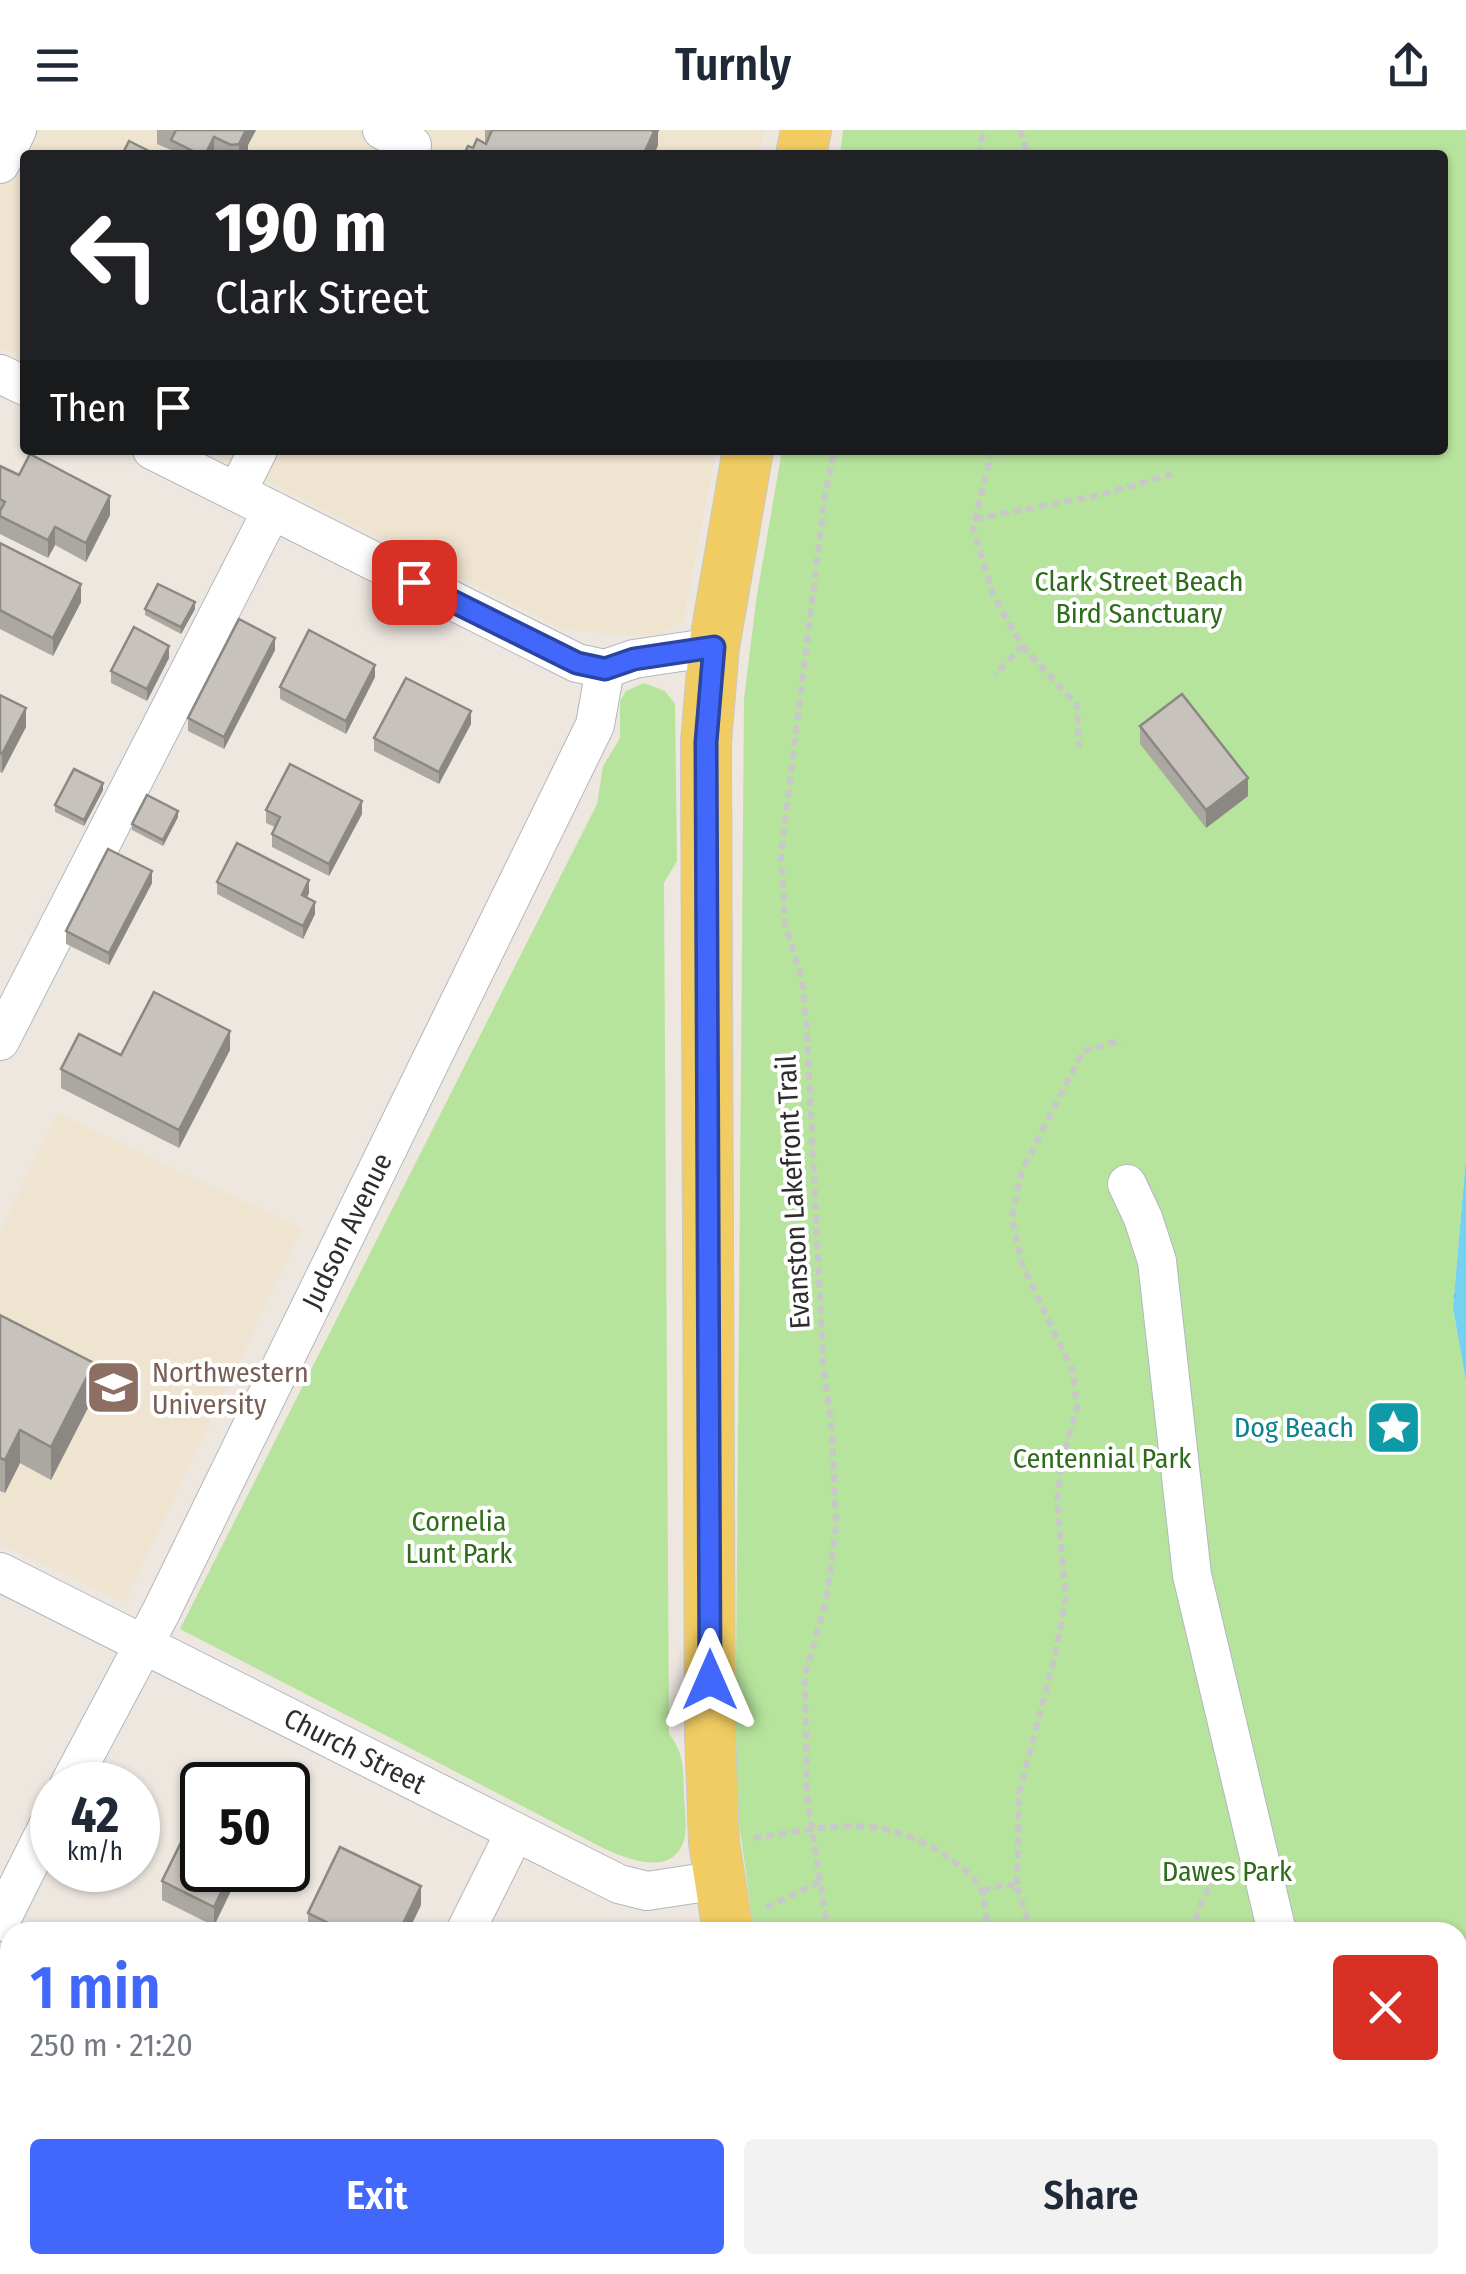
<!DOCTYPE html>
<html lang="en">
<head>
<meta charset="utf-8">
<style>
	:root { --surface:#fff; --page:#f2f2f3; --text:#1f2937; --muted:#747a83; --accent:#4168fa }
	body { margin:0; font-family:"Fira Sans Condensed",sans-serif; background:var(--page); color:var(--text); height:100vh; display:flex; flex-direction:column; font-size:38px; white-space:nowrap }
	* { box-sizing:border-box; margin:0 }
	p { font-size:32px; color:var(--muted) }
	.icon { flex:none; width:55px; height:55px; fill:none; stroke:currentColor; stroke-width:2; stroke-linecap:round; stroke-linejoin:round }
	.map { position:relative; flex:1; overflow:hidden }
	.sheet { position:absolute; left:0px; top:1792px; width:1468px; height:352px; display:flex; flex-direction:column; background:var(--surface); border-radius:30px 30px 0 0; box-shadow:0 2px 8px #0004 }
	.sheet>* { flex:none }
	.top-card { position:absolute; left:20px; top:20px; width:1428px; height:305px; border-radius:10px; box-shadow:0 2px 8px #0004; background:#202124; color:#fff; overflow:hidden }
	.speed { position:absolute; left:30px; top:1632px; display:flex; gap:20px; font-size:50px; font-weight:700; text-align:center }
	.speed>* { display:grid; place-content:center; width:130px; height:130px; border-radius:50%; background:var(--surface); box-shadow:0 2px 8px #0004; line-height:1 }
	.speed small { font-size:25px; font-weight:400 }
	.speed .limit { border:5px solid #111; border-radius:15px; background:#fff; color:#111 }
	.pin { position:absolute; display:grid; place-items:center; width:85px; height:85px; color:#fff; margin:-42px; border-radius:20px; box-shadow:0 5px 15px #0006 }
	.me { position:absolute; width:110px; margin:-55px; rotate:0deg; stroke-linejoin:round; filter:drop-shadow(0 0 8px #0008) }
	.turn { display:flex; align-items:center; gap:35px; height:210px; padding:0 30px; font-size:45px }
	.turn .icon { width:130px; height:130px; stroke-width:2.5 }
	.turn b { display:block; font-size:70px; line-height:85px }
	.then { display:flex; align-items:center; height:95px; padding:0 30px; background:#0003; gap:20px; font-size:38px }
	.round { display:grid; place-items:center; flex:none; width:105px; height:105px; border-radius:10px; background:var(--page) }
	.summary { display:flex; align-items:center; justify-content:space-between; height:170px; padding:0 30px }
	h1 { font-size:60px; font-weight:600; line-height:75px; color:var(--accent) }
	.primary-button { display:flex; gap:20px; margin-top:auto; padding:20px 30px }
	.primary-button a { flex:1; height:115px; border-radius:10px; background:var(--accent); color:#fff; font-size:40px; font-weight:600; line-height:115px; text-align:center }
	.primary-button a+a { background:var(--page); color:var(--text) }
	header { display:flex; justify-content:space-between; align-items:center; height:130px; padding:0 30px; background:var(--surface); font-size:45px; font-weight:600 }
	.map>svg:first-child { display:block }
</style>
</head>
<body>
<header><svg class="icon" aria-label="menu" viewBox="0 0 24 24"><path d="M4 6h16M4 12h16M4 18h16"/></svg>Turnly<svg class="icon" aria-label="share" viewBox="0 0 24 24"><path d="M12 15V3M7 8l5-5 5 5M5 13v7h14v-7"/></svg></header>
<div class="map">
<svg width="1466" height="2144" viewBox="0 0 1466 2144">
	<defs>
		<pattern id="water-ripples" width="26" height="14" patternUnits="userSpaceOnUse" patternTransform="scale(2.5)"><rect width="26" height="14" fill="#74d1ef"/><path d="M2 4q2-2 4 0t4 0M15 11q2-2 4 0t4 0" fill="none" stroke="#65b4cd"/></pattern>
	</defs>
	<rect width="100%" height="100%" fill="#eee7e0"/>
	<g fill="#efe4cf">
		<polygon points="0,0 764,0 759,25 25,25 25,230 0,217"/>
		<polygon points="205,320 716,320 683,491 662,504 639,507 561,499"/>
		<polygon points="57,983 302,1099 124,1473 0,1414 0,1102"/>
	</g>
	<g fill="#b7e49d">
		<polygon points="843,0 1466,0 1466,1027 1453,1178 1466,1252 1466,2144 764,2144 769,2135 1458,2135 1458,1802 754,1802 735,1664 744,569 756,471 782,320 1442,320 1442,25 840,25"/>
		<path d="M644,553L665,561L675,574L677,731L664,753L669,1604C684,1622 683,1639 684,1662C684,1677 688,1696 684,1710C673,1748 626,1729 603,1718L180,1499L597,674L603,636L620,608V571L626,561Z"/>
	</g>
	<g fill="url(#water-ripples)">
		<polygon points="1466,1027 1466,1252 1453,1178"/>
		<polygon points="1003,2135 1125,2135 1129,2144 1003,2144"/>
	</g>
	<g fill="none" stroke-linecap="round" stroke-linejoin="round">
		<defs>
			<g id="minor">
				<polyline points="382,0 412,15"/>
				<polyline points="0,34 17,0"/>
				<polyline points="0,244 25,256"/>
				<polyline points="152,320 577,533 605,539 634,529 714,517"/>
				<polyline points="237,362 258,320"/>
				<polyline points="0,911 272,380"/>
				<polyline points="1127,1054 1143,1088 1157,1131 1192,1445 1277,1802"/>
				<polyline points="0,1442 619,1754 647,1761 720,1750"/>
				<polyline points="69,1655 161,1482 595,595 605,539"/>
				<polyline points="0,1792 52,1688"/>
				<polyline points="465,1802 515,1702"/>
				<polyline points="808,2135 810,2144"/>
				<polyline points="1324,2135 1325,2144"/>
				<polyline points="293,2144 298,2135"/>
			</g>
			<g id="major">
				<polyline points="801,25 806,0"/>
				<polyline points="728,1802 714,1712 710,1605 706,612 714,517 748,320"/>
				<polyline points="736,2144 741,2135"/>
			</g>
		</defs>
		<use href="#minor" stroke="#b3b6c0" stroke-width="40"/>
		<use href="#major" stroke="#c8c8c8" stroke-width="52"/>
		<g stroke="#c8c8c8" stroke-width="6" stroke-dasharray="8 5" stroke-linecap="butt">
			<polyline points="1020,0 1028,25"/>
			<polyline points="979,25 983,0"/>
			<polyline points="992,320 973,398 993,465 1022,516 995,545"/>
			<polyline points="975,389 1104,364 1172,344"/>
			<polyline points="1022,516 1077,575 1079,618"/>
			<path d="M753,1708C828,1698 878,1680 946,1726C959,1734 978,1749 983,1764C986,1776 986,1790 987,1802"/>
			<polyline points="1017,1757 1032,1802"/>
			<polyline points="982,1761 1006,1754 1017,1757 1019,1663 1054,1530 1066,1468 1057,1372 1062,1330 1077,1278 1073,1242 1022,1134 1012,1088 1022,1040 1083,921 1122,910"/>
			<polyline points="766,1778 820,1751"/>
			<polyline points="828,1802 807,1666 805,1545 826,1471 836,1396 832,1301 823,1231 807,903 802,850 785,794 781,724 825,366 834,320"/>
			<path d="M1192,1802C1199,1780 1204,1751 1229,1744"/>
			<polyline points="865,2135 866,2144"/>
			<polyline points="957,2135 957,2144"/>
			<polyline points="1167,2135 1170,2144"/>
		</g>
		<use href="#minor" stroke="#fff" stroke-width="38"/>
		<use href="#major" stroke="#f1cc62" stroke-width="50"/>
	</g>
	<g fill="#aba7a1">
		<polygon points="157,0 256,0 248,15 248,25 171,25 171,20 157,14"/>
		<polygon points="485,0 659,0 658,3 658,15 654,25 464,24 473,18 485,13"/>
		<polygon points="0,336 110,385 86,432 55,415 48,428 0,404"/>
		<polygon points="0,413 81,472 53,526 0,499"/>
		<polygon points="145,479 195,479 181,504 145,485"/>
		<polygon points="275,520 224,619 188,601 188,588"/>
		<polygon points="169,528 147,571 111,553 111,541"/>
		<polygon points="375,547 346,604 280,569 280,557"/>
		<polygon points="0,565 26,597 2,643 0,642"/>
		<polygon points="471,594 439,654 374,621 374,608"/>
		<polygon points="1140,596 1248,666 1206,698 1140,614"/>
		<polygon points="103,660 84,696 55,682 55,675"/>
		<polygon points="266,680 362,684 329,746 272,717 272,704 275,697 266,693"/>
		<polygon points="178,687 163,716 132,700 132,694"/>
		<polygon points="217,752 309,763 307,767 315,784 303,809 217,764"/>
		<polygon points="152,753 109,835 66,814 66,801"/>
		<polygon points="230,920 179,1018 61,958 61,939 121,925"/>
		<polygon points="0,1185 94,1266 51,1350 20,1333 5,1363 0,1361"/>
		<polygon points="202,1740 241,1740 214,1796 162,1770 162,1751"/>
		<polygon points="421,1775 408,1802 308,1802 308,1783"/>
		<polygon points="10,2030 10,2061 5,2058 5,2040"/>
		<polygon points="307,2135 354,2135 350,2144 325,2144"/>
		<polygon points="430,2135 491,2135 491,2138 573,2135 568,2144 430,2144"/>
	</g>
	<g fill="#8b8883">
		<polygon points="244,0 256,0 248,15 248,25 239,25 239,14"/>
		<polygon points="649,0 659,0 658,3 658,15 654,25 637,25"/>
		<polygon points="214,7 214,25 205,25"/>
		<polygon points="110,366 110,385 86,432 86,413"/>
		<polygon points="55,397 55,415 48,428 48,410"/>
		<polygon points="81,454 81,472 53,526 53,508"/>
		<polygon points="195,472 195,479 181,504 181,497"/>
		<polygon points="275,508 275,520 224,619 224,607"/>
		<polygon points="169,516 169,528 147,571 147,559"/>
		<polygon points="375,535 375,547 346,604 346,591"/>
		<polygon points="26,578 26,597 2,643 2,624"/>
		<polygon points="471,581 471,594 439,654 439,642"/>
		<polygon points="1248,648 1248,666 1206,698 1206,680"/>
		<polygon points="103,653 103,660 84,696 84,690"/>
		<polygon points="362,671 362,684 329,746 329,734"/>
		<polygon points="178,681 178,687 163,716 163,710"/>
		<polygon points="152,741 152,753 109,835 109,823"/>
		<polygon points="309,750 309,763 302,777 302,765"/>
		<polygon points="315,772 315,784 303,809 303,796"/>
		<polygon points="230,901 230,920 179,1018 179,1000"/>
		<polygon points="94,1233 94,1266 51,1350 51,1317"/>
		<polygon points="20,1300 20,1333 5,1363 5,1330"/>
		<polygon points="232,1740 241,1740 214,1796 214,1777"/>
		<polygon points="421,1756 421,1775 408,1802 399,1802"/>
		<polygon points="55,2135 61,2135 57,2144 51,2144"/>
		<polygon points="348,2135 354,2135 350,2144 345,2144"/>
		<polygon points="564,2135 573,2135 568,2144 559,2144"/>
	</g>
	<g fill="#c7c2bb" stroke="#8b8883" stroke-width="2.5">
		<polygon points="176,0 246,0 239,14 231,15 214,7 205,25 201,25 171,10"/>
		<polygon points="492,0 651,0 654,2 644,23 637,25 459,25 460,22 464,24 468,16 473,18 477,9 486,14"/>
		<polygon points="129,11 157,25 122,25"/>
		<polygon points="30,324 110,366 86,413 55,397 48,410 0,386 0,381 5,372 0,369 0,336 19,345"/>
		<polygon points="0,413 81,454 53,508 0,480"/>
		<polygon points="158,454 195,472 181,497 145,479"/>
		<polygon points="239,489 275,508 224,607 188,588"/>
		<polygon points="134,497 169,516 147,559 111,541"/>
		<polygon points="309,500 375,535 346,591 280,557"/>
		<polygon points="406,548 471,581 439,642 374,608"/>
		<polygon points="1182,564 1248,648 1206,680 1140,596"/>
		<polygon points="0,565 26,578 2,624 0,623"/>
		<polygon points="290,634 362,671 329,734 272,704 280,687 266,680"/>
		<polygon points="74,639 103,653 84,690 55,675"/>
		<polygon points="147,665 178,681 163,710 132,694"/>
		<polygon points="237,713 309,750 302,765 315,772 303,796 217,752"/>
		<polygon points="108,719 152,741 109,823 66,801"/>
		<polygon points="154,862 230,901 179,1000 61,939 79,904 121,925"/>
		<polygon points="0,1185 94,1233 51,1317 20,1300 5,1330 0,1328"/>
		<polygon points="202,1670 202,1740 232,1740 214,1777 162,1751"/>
		<polygon points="340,1717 421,1756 399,1802 347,1802 308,1783"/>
		<polygon points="0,2086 10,2091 10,2135 55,2135 51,2144 0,2144"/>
		<polygon points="332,2135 348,2135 345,2141"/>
		<polygon points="446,2135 490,2135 490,2139 492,2135 564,2135 559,2144 446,2144 449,2137"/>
	</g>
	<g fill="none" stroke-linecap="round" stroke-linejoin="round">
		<defs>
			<polyline id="route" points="414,452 577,533 605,539 634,529 714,517 706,612 710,1550"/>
		</defs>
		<use href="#route" stroke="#2a44a2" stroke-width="25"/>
		<use href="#route" stroke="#4168fa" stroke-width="18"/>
	</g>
	<defs>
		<symbol id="university-square" viewBox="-11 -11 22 22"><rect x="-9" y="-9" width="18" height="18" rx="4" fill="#8d6e63" stroke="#fff"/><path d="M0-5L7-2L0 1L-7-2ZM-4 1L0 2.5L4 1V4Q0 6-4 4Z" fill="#fff"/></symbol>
		<symbol id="sight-square" viewBox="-11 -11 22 22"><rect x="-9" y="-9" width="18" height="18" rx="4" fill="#0f9aa8" stroke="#fff"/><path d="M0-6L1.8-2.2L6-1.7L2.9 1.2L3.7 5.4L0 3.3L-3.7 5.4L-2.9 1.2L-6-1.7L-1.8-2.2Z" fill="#fff"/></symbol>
	</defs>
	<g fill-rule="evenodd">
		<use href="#university-square" x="82" y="1226" width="63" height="63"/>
		<use href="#sight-square" x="1362" y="1266" width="63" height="63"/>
	</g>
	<g text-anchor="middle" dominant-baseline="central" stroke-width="8" stroke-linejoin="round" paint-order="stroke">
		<g font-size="28" fill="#2e6c1b" stroke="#fff">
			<text x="1139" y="451">Clark Street Beach<tspan x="1139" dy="32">Bird Sanctuary</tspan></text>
			<text x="1102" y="1328">Centennial Park</text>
			<text x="459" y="1391">Cornelia<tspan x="459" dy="32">Lunt Park</tspan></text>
			<text x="1227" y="1741">Dawes Park</text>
		</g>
		<g font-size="28" fill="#2d2d2d" stroke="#fff">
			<text transform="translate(793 1062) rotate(-93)">Evanston Lakefront Trail</text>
			<text transform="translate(347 1101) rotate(-64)">Judson Avenue</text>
			<text transform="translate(355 1621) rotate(27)">Church Street</text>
		</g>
		<g font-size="28" fill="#785e54" stroke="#fff" text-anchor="start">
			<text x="152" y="1242">Northwestern<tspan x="152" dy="32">University</tspan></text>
		</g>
		<g font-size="28" fill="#0d838f" stroke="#fff" text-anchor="end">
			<text x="1354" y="1297">Dog Beach</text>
		</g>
	</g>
</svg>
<div class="speed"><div>42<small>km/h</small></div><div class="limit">50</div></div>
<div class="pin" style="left:414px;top:452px;background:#d93025"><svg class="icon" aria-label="arrive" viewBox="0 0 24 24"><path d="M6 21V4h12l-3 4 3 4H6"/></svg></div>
<svg class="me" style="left:710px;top:1550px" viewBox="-20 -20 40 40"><path d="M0-17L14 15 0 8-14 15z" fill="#4168fa" stroke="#fff" stroke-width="4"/></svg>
<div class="top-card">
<div class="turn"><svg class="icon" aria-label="left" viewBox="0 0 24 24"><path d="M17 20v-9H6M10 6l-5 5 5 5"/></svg><div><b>190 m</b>Clark Street</div></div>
<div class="then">Then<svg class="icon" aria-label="arrive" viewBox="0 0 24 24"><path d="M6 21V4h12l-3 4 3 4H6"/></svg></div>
</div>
<section class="sheet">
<div class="summary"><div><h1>1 min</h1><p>250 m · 21:20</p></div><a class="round" style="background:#d93025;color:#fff"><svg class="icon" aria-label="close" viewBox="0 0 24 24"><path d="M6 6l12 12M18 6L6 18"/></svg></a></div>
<div class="primary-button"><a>Exit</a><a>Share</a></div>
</section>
</div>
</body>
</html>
